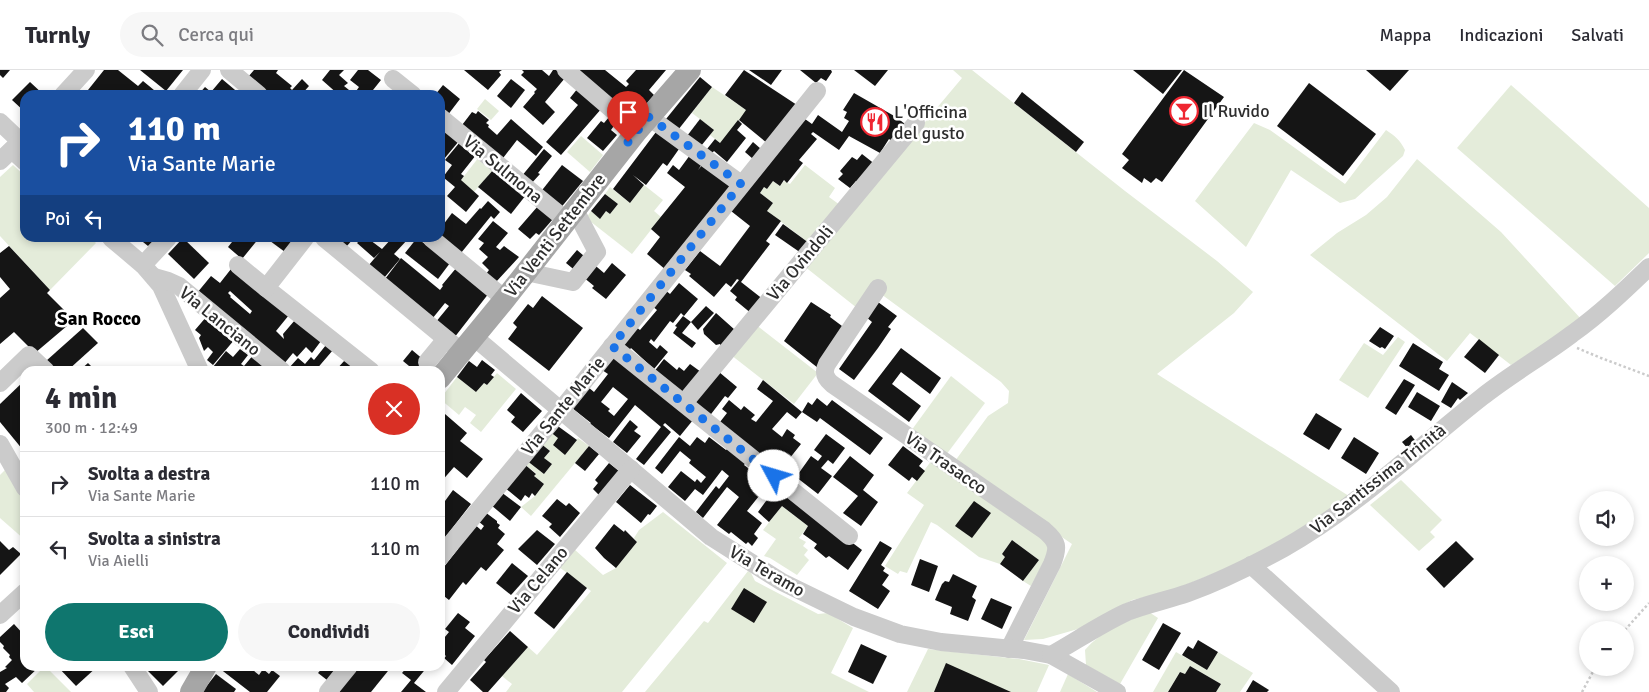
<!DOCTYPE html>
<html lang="it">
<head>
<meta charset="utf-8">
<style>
	:root { --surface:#fff; --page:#f7f7f7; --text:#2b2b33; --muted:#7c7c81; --line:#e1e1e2; --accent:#0f766e }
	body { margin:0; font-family:Signika,sans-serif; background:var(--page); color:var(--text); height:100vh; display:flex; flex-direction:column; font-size:19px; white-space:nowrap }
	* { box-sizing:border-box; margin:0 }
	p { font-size:16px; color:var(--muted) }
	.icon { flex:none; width:28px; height:28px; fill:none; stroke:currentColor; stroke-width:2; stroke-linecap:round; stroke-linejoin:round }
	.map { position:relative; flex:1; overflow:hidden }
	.drawer { position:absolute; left:20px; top:296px; width:425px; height:305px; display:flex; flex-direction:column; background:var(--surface); border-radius:15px; box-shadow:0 2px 8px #0003 }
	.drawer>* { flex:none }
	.banner { position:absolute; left:20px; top:20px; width:425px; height:152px; border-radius:15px; box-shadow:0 2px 8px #0003; background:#1a4fa0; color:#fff; overflow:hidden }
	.tools { position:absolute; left:1579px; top:421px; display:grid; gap:10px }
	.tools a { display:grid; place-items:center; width:55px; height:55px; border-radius:50%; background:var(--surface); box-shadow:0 2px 8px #0003; font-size:25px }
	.pin { position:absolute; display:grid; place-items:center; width:42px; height:42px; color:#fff; margin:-51px -21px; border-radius:50% 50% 50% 0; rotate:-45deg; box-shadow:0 0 5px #0007 }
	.pin .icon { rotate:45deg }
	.me { position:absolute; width:55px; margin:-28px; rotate:309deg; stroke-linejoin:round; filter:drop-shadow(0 0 4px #0008) }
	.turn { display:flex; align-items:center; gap:18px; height:105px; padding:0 25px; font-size:22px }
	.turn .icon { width:65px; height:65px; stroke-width:2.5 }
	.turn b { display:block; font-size:35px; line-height:42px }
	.then { display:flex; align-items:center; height:48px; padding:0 25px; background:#0003; gap:10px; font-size:19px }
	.round { display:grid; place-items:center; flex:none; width:52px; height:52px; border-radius:26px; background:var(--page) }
	.headline { display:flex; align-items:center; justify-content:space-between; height:85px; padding:0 25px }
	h1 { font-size:30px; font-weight:700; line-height:38px }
	.primary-button { display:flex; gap:10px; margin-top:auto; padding:10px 25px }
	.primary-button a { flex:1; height:58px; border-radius:30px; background:var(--accent); color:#fff; font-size:20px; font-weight:700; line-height:58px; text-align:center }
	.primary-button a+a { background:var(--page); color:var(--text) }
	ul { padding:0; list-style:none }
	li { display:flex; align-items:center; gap:15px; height:65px; padding:0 25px; border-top:1px solid var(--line) }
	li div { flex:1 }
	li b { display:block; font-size:19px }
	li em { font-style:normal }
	header { display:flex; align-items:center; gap:30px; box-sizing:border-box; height:70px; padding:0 25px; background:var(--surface); border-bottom:1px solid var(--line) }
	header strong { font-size:24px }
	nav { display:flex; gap:28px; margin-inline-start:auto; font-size:18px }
	.search { width:350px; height:45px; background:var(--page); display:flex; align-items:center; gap:12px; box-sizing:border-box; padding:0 18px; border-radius:28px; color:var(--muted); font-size:19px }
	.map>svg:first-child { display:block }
</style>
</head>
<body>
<header>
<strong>Turnly</strong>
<div class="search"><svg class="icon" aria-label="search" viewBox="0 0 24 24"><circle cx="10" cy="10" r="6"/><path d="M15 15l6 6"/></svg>Cerca qui</div>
<nav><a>Mappa</a><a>Indicazioni</a><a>Salvati</a></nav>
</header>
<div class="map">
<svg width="1649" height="622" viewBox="0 0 1649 622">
	<rect width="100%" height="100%" fill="#fff"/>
	<g fill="#e4ecda">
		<polygon points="953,0 972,0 1125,121 1217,191 1253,222 1234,243 1157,304 1352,428 1247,490 1168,522 1132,530 1092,553 1078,559 1043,569 1024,570 1072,474 956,395 955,391 988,346 1008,333 1009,321 1001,312 881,224 857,238 804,196 962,8"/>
		<polygon points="1511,15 1649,138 1649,183 1615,216 1457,78"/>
		<polygon points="712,17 748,41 739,50 720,73 710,65 713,59 692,43"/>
		<polygon points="485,29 499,41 491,50 477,39"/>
		<path d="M1254,53L1270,60L1345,114L1386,60C1395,66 1400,70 1405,80L1403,86L1355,129L1340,133L1291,100L1246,177L1195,131Z"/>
		<polygon points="581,66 603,85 590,102 567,82"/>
		<polygon points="479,87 494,99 474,122 461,110"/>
		<polygon points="1417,89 1501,162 1582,250 1548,273 1511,295 1470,263 1447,291 1310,185 1337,163 1366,145 1387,127"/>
		<polygon points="13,95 25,106 25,168 91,168 96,173 50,220 0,166 0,107"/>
		<polygon points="805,95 835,118 829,127 840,135 809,173 767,141 773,133 760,123 764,117 767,119 773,111 780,116 784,111 790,114"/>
		<polygon points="644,115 663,130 654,141 661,147 632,184 586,148 591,141 600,148 606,141 610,144 618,134 605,124 610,117 630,133"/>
		<polygon points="755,254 818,303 794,334 731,285"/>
		<polygon points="1398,267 1405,272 1368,328 1339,310 1364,273 1383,285"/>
		<polygon points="497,303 516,319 481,362 470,353 476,345 465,337 459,345 440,329 457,307 476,322 484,313 487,315"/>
		<polygon points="951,306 985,333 946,385 911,361"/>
		<polygon points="549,361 558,368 553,375 565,385 578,368 589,376 531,446 521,437 535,426 544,414 534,406 536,403 523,393 526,390 544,404 552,394 544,388 550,381 540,373"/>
		<polygon points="932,390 1052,476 1031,516 1023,511 1039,490 1012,470 1002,484 1005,487 1000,494 979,487 937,455 931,452 907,503 900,501 898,504 885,496 924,435 907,423"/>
		<polygon points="6,399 25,434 25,470 0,448 0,405"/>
		<polygon points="1401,410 1442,450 1430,462 1435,467 1419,481 1370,435"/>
		<polygon points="782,436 808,456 799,468 806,472 803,476 808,480 804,485 809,490 797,505 770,488 764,486 776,469 763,460"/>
		<polygon points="663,442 727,493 622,622 506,622 512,614 502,606 528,577 537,585 591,521 559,497 574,479 603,505 616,498 637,472 634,468 639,460"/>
		<polygon points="748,501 751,503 755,511 818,544 828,543 853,558 831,603 869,622 645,622 704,551 708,553"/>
		<path d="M1149,542L1158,548L1120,614L1086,595L1085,580C1102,560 1126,552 1149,542Z"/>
		<polygon points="928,579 1019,589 1049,595 1037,622 907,622"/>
		<polygon points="1176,582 1207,600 1218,582 1253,603 1240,622 1216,622 1221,614 1190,596 1185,604 1180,602 1168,622 1153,622"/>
		<polygon points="45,596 71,622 34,622 27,614"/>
		<polygon points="1068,604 1097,622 1060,622"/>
	</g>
	<g fill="#151515" fill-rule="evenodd">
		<polygon points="0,0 10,0 3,8 0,5"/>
		<polygon points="104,0 118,0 138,16 143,11 160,25 84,25"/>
		<polygon points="140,0 183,0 166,21"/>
		<polygon points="254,0 278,0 276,3 292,16 290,18 292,20 302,9 309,16 301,25 269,25 248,7"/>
		<polygon points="330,0 344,0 339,5 348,13 344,16 354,24 359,17 350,10 358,0 368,0 381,10 369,25 339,25 322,10"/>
		<polygon points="464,0 502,0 499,2 501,5 488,20"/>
		<polygon points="522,0 542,0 549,6 553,0 556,0 565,8 545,32 555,42 543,55 523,37 535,23 534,22 537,19 521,5 524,2"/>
		<polygon points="571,0 605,0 626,17 629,14 626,11 636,0 666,0 649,20 654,25 631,52"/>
		<polygon points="744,0 797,35 767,73 739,50 746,40 725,25"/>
		<polygon points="749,0 782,0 771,15"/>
		<polygon points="800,0 831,0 832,2 826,11 821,8 816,13"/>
		<polygon points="854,0 888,0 875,16"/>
		<polygon points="1133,0 1182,0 1163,24"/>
		<polygon points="1184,0 1224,27 1162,112 1156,108 1151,113 1144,108 1142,113 1122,98 1129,90 1122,84"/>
		<polygon points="1366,0 1409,0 1390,21"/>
		<polygon points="700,7 712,17 678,60 666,49"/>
		<polygon points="222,9 241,25 198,25 205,17 211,22"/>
		<polygon points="511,9 525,20 511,38 497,26"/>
		<polygon points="30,12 44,25 25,25 25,42 12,30"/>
		<polygon points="1309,13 1376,64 1343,106 1277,56"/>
		<polygon points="443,15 460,29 447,46 440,40 440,25 435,25"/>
		<polygon points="578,18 602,38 561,85 546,72 578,35 570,28"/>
		<polygon points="1022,22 1084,72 1076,82 1014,33"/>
		<polygon points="854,23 896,47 905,54 892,71 889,69 880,83 849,66 839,80 813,62 811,64 817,69 799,90 803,93 787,113 784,110 780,116 773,111 767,119 764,117 760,123 773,133 767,141 781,151 766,171 770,174 741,212 764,230 752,244 735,230 737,227 730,221 739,210 737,209 731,217 726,213 714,227 689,206 691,204 685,200 700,181 720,196 750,156 731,141 805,49 812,54 818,45 842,62 849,51 844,48 847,42 843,40"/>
		<polygon points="478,41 489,50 486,53 489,55 488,57 497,65 511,49 543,77 536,86 517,70 500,92 459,59 472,42 476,44"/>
		<polygon points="609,47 616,53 611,60 617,65 603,81 587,68 601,51 604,53"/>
		<polygon points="700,49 714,60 701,76 687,66"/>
		<polygon points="738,50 742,54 737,60 746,68 727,92 714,81 712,83 707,79 715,69 720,73"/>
		<polygon points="440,55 459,71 444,89 440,86"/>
		<polygon points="656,62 679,79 667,96 663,93 646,115 633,105 644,115 630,133 613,119"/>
		<polygon points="460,72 476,85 461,104 464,106 461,110 479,126 466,142 447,126 455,117 444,108 440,113 440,105 443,107 452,95 445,90"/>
		<polygon points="753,72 761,79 753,89 745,82"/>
		<polygon points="544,79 552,86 538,103 540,104 530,115 521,107"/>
		<polygon points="862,84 876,95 860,115 856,111 850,118 838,109 843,104 840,101 852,87 857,90"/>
		<polygon points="690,85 702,94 698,100 703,94 732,117 666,200 647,184 660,167 651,159 685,117 667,103 673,95 679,100"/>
		<polygon points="562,95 583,111 559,140 539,124"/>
		<polygon points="494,99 526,125 511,144 478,117"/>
		<polygon points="605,124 618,134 610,144 606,141 600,149 591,141"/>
		<polygon points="488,131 500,142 494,149 491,146 461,183 440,166 440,159 452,143 466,154 480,138 481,139"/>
		<polygon points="538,136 553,149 539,165 536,163 530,169 518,159"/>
		<polygon points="493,151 508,163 496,177 500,180 504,176 519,187 496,212 486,204 489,200 482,193 488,187 479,179 484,173 478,169"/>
		<polygon points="783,154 809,173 801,183 775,165"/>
		<polygon points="138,168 156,168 148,176"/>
		<polygon points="183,168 209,193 194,209 168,184"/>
		<polygon points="227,168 259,168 242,189 228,177 232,172"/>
		<polygon points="266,168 295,168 285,182"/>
		<polygon points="335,168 354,168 346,177"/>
		<polygon points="362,168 372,168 370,170 382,179 392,168 409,168 394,184 400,189 384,208 368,196 380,182 374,188 357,173"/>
		<polygon points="417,168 450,193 438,209 405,183"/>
		<polygon points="9,176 50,220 47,223 74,250 35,283 14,262 0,274 0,228 10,219 0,207 0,183"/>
		<polygon points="577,180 604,203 612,193 626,205 606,229 592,218 594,216 566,193"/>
		<polygon points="401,188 440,220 443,216 442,215 457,197 489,223 454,268 435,253 449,236 445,233 432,249 385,209"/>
		<path d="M231,199L289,245L276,261L284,269L283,264L295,250L321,271L312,283L306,277L297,287L293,283L283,295L197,223L211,206L220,213ZM230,221L252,241L250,244L230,227L231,226L228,223Z"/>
		<polygon points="679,213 698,229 684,246 681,243 673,253 670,251 654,272 651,269 649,272 657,279 660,275 668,282 654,299 631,278 627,283 620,277 636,257 640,260 657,240 652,236 665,220 670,224"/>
		<polygon points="542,226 583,258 549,301 508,269 517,257 513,253 528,234 533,238"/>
		<polygon points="811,232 831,245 830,247 846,259 818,298 784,271"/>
		<polygon points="878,232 897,246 888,257 891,259 878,278 854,310 839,299 872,252 866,247"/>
		<polygon points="706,236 714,243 698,260 691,252"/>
		<polygon points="716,243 735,260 722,278 720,274 716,275 704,264 703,259"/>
		<polygon points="207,246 235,269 213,295 207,290 213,282 208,277 204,281 199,268 201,265 195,260"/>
		<polygon points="683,246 691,252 682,263 696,273 692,278 673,263 677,257 675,256"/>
		<polygon points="1380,257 1394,266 1385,279 1382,277 1380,278 1369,271"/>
		<polygon points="83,258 98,273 67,301 55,301 46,291"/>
		<polygon points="1479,269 1499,285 1485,303 1464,287"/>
		<polygon points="1413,273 1443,292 1439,299 1449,305 1439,321 1399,296"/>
		<polygon points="326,275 333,280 315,301 291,301 288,299 298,288 305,294 311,287 314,290"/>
		<polygon points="901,278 941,308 930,324 901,302 892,314 921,336 909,352 868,321"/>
		<polygon points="240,279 248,285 241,294 244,296 254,284 275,301 218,301 213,297 226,281 233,287"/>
		<polygon points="412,280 431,296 426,301 415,301 403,291"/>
		<path d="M613,286L693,350L680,366L665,353L663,355L671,362L644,395L636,389L661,357L635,335L609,368L590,354L591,353L572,338L588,317L594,322L608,304L602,300ZM613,317L628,329L614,346L608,341L610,339L601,332Z"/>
		<polygon points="664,289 677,300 679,297 684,301 690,294 701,302 683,328 653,303"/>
		<polygon points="345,290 359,301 335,301"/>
		<polygon points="482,290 495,300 491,305 494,307 487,315 484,313 476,322 457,307 469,291 477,297"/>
		<polygon points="88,293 96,301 79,301"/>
		<polygon points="719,302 737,317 728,328 725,326 708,348 692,335"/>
		<polygon points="1404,309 1415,315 1396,345 1385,338"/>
		<polygon points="25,310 25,379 23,380 0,352 0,334"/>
		<polygon points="763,310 802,342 796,349 787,342 772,359 782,367 787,359 795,365 793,368 801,374 778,403 720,352 727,343 722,339 729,330 741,340 744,336 755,345 751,349 756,352 773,331 757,319"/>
		<polygon points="1452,312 1468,323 1460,330 1458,328 1451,338 1441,332"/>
		<polygon points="1417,322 1440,336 1431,351 1408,337"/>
		<polygon points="521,323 542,341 523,362 511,352 515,347 507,340"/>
		<polygon points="817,328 827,336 832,330 883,368 870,385 820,348 817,352 802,342 808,332 812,335"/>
		<polygon points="1316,343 1342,359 1329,380 1303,364"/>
		<polygon points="445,344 467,363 460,371 483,389 467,408 454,397 440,413 440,349"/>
		<polygon points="630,350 638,357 634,361 641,366 627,383 613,372"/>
		<polygon points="555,354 577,370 565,385 553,375 558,368 549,361"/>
		<polygon points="826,364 845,378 833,394 828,390 821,398 832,406 818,424 796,407 811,386 818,391 822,386 814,380"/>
		<polygon points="1411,365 1417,373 1409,380 1402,372"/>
		<polygon points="679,367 690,376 697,367 705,373 709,367 726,380 729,377 747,391 744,395 756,404 758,401 771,411 747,441 762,453 754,464 758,468 752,476 748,472 746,474 731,462 729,464 717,455 739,427 727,417 703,448 696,442 716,416 719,419 729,406 722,400 703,425 695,419 685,431 668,417 681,401 695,412 697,409 701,413 706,407 689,393 691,390 680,381 662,404 655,398"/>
		<polygon points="1354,367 1379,383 1366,404 1341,388"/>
		<polygon points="540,373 550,381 544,388 552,394 544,404 526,390"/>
		<polygon points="589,376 599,384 585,401 575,393"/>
		<polygon points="903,376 923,391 919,396 925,401 917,411 912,407 909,411 888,395"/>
		<polygon points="850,386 874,405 863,420 878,432 861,456 843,443 858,426 833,407"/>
		<polygon points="523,393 536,404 534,406 544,414 535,426 532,423 529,428 525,425 521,431 504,417"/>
		<polygon points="609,393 619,401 599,425 593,419 598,413 595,410"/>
		<polygon points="630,415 657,436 650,445 648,444 641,453 616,432"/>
		<polygon points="777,416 862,480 848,500 829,486 826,488 814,478 817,474 803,464 808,456 782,436 769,452 758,442"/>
		<polygon points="453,420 471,434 440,474 440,427 445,431"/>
		<polygon points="501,422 521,437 510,451 491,435"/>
		<polygon points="557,429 566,436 569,433 580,443 560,467 549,457 552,454 542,446"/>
		<polygon points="974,431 991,443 972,468 955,456"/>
		<polygon points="485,442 497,451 497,453 500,455 498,458 505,464 497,474 504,480 486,501 481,497 466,515 463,512 449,530 440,523 440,502 458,479 455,476 473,453 481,460 484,456 478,451"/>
		<polygon points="614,454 624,462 625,460 637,472 616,498 604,488 595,478"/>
		<polygon points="537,460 555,474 537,495 518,479"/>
		<polygon points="1012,470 1039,490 1023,511 1000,494 1005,487 1002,484"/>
		<polygon points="0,471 9,480 13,477 21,484 0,505"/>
		<polygon points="880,471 892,478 881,495 885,498 883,501 889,505 882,515 890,521 878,539 849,521"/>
		<polygon points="1456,471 1474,489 1444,518 1426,499"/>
		<polygon points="920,489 938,496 929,522 911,515"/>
		<polygon points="512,493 528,506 511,525 496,513"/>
		<polygon points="567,502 587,518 554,559 534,543"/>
		<polygon points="953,504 977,516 972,527 976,530 968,551 950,544 952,537 935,530 942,514 945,511 949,512"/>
		<polygon points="744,518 767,532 754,553 731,539"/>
		<polygon points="991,528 1012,537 1002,559 981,549"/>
		<polygon points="458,543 470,552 465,558 475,566 452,595 444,588 446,586 440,581 440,573 449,562 445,559"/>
		<polygon points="1163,553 1181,563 1159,600 1142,590"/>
		<polygon points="14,554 25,566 25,596 40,596 22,613 16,607 5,614 9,618 6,622 0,622 0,602 7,598 5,597 12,590 9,587 10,585 3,578 4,576 0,572 0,567"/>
		<polygon points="510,561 528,577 488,622 483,622 470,610 486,592 484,590"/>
		<polygon points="1198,570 1218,582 1207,600 1182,585 1188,576 1193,579"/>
		<polygon points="861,574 887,586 873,614 848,602"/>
		<polygon points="946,593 1011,622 934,622"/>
		<polygon points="57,596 98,596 76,616"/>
		<polygon points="143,596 180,596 182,597 163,616"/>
		<polygon points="220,596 248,596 259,605 263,599 269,604 272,600 280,606 267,622 250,622 219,598"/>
		<polygon points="324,596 338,596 327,610 318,603"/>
		<polygon points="359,596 392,596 371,622 340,622 339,621"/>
		<polygon points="408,596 428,596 414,613 426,622 401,622 411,610 402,603"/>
		<polygon points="1190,596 1221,614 1216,622 1168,622 1180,602 1185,604"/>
		<polygon points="216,604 236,619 234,622 202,622"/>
		<polygon points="1253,610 1269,620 1267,622 1246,622"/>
	</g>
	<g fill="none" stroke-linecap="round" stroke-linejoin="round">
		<g stroke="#cbcbcb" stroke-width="2.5" stroke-dasharray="2.5 2.5" stroke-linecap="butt">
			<polyline points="1577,278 1601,288 1649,306"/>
			<polyline points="1625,560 1649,533"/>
			<polyline points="1582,622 1595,598"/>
		</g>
		<g stroke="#cbcbcb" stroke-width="18">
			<polyline points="229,0 259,25"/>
			<polyline points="566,0 637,61"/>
			<polyline points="393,9 413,25"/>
			<polyline points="63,25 86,0"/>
			<polyline points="182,25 202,0"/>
			<polyline points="440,47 566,150"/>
			<polyline points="649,47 741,114"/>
			<polyline points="0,52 21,72"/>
			<polyline points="12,80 25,92"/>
			<polyline points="0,91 25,67"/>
			<polyline points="111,168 143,195 161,216 200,301"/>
			<polyline points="305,168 266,218 371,301"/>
			<polyline points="324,168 462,282"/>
			<polyline points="431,168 505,229"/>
			<polyline points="143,195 168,168"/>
			<polyline points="238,195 266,218"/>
			<polyline points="526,202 573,212 597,182 575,140"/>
			<polyline points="154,207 168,211 179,216 282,301"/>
			<path d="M878,218L827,294C823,302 825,308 832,314L1044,460C1058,472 1059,477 1052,494L1009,579"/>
			<polyline points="474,267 711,467 782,512 854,547 900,564 941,572 1024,580 1051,585 1117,622"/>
			<polyline points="612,276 849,466"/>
			<polyline points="427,292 446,269"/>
			<polyline points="0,313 29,285 46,301"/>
			<polyline points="684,333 916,53"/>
			<polyline points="0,374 25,418"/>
			<polyline points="440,487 561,340 817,21"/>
			<polyline points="1251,495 1391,622"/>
			<polyline points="0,545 25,522"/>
			<path d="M1051,585C1076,571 1101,554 1127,542C1147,534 1168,530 1188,523C1221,511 1253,495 1284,478C1357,437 1417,378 1482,327C1511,304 1543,286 1572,264C1600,244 1624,221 1649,197"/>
			<polyline points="132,596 149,622"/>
			<polyline points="328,622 349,596"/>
			<polyline points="446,622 631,399"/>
		</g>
		<g stroke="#a6a6a6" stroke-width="22">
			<polyline points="440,308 505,229 637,61 690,0"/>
			<polyline points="191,622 206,596"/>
		</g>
	</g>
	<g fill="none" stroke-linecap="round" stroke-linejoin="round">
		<polyline stroke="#1a73e8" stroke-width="9" stroke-dasharray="0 16.2" points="628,72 649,47 741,114 612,276 774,406"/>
	</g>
	<defs>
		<symbol id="bar-ring" viewBox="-11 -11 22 22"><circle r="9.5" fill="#fff" stroke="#ef2631" stroke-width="1.5"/><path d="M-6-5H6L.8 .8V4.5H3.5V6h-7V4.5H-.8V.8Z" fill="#ef2631"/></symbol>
		<symbol id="restaurant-ring" viewBox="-11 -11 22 22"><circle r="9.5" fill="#fff" stroke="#ef2631" stroke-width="1.5"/><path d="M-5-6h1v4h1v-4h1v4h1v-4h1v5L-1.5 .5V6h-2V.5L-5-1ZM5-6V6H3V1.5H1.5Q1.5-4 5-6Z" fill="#ef2631"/></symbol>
	</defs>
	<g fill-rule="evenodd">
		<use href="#bar-ring" x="1168" y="25" width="32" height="32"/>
		<use href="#restaurant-ring" x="859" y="36" width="32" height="32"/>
	</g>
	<g text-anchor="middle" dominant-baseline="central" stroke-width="5" stroke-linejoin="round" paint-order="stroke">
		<g font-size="18" fill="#2e2e2e" stroke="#fff" text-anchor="start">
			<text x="1203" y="41">Il Ruvido</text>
			<text x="894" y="42">L'Officina<tspan x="894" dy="21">del gusto</tspan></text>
		</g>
		<g font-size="18" fill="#2e2e2e" stroke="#fff">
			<text transform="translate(503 99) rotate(39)">Via Sulmona</text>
			<text transform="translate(555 165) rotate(-52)">Via Venti Settembre</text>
			<text transform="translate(800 193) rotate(-50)">Via Ovindoli</text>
			<text transform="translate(220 251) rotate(39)">Via Lanciano</text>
			<text transform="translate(563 336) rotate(-51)">Via Sante Marie</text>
			<text transform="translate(946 393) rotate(35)">Via Trasacco</text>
			<text transform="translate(1378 409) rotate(-38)">Via Santissima Trinità</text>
			<text transform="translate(767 501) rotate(30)">Via Teramo</text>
			<text transform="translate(538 510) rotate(-50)">Via Celano</text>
		</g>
		<g font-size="19" font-weight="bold" fill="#000" stroke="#fff">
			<text x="99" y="249">San Rocco</text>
		</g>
	</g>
</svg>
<div class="tools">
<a><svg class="icon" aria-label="sound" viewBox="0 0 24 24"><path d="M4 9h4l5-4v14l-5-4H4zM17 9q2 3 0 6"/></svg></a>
<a>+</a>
<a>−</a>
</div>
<div class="pin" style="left:628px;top:72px;background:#d93025"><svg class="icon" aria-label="arrive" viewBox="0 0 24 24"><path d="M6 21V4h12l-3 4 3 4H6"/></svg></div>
<svg class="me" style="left:774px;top:406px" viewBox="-20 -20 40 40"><circle r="19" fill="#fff"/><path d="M0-13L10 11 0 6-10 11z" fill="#1a73e8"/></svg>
<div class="banner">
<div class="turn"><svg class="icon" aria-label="right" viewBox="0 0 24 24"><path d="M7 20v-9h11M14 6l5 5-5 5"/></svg><div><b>110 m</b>Via Sante Marie</div></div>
<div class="then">Poi<svg class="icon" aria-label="left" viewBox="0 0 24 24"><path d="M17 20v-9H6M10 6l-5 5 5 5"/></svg></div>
</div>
<section class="drawer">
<div class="headline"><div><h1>4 min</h1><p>300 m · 12:49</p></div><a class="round" style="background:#d93025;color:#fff"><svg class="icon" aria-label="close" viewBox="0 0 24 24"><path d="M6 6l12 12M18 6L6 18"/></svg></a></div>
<ul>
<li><svg class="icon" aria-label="right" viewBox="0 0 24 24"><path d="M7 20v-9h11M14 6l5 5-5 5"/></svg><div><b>Svolta a destra</b><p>Via Sante Marie</p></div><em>110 m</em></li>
<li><svg class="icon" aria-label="left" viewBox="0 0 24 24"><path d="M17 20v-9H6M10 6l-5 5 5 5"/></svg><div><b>Svolta a sinistra</b><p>Via Aielli</p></div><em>110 m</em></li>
</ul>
<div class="primary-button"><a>Esci</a><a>Condividi</a></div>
</section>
</div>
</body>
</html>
